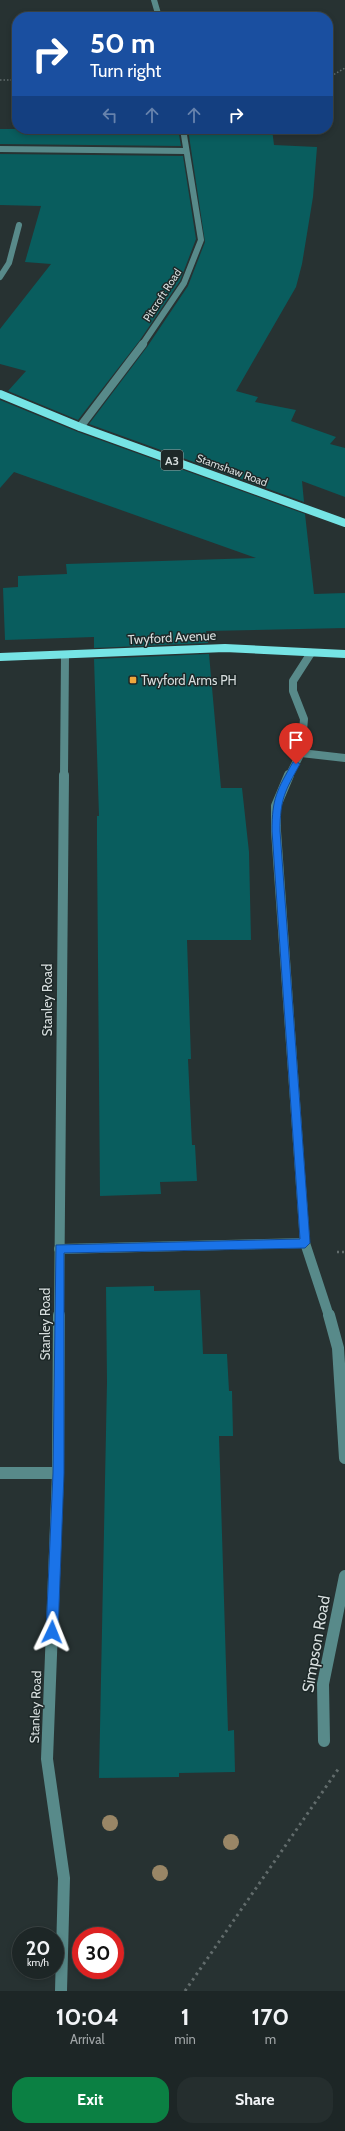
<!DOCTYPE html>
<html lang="en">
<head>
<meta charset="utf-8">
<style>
	:root { --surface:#1d2626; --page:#252e2e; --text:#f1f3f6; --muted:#a0a5a7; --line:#3b4343; --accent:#0b8043 }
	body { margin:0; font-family:Cabin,sans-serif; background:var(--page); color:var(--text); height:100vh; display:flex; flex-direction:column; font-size:15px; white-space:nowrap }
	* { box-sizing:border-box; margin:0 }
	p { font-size:13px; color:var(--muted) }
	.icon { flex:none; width:22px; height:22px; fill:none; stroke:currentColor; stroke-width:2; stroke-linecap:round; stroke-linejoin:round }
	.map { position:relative; height:1991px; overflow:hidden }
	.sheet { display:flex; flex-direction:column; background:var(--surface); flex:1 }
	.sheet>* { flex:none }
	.top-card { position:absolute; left:12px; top:12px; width:321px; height:122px; border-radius:16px; box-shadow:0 2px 6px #0003,0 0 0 1px var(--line); background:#1a4fa0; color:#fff; overflow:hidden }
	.speed { position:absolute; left:12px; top:1927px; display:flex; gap:8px; font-size:20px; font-weight:700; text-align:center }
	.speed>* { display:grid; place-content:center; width:52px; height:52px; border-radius:50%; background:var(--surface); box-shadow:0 2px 6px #0003,0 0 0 1px var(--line); line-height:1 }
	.speed small { font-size:10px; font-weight:400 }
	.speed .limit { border:6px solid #d22; background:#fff; color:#111 }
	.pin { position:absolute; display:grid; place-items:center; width:34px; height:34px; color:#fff; margin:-41px -17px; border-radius:50% 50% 50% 0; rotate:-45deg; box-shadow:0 0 4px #0007 }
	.pin .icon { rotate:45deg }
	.me { position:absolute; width:44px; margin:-22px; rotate:2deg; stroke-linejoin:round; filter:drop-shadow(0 0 3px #0008) }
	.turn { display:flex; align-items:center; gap:14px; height:84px; padding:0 12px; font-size:18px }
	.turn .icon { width:52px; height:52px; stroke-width:2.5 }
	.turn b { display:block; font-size:28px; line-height:34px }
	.lanes { display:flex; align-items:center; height:38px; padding:0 12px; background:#0003; justify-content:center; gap:20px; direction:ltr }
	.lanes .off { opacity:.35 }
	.eta { display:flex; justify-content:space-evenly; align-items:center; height:68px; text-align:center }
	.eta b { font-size:24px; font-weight:800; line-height:28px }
	.action { display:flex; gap:8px; margin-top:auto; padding:8px 12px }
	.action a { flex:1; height:46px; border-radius:16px; background:var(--accent); color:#fff; font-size:16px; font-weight:800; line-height:46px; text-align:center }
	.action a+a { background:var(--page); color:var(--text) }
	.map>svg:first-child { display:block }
</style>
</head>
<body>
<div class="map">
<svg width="345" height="1991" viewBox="0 0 345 1991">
	<rect width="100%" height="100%" fill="#273232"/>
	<g fill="#095d5e">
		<polygon points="0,129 178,129 181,146 0,144"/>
		<polygon points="188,129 272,129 274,145 317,147 313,197 302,264 296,287 236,391 258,397 255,402 296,410 291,421 336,437 330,444 345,448 345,497 302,481 304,502 89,424 147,347 188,286 205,242"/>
		<polygon points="0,154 183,156 196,239 180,281 140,340 78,420 8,391 26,371 0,364 0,329 51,264 25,262 41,206 0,205"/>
		<polygon points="0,400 78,432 305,514 314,594 345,593 345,628 206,631 208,643 94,648 94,637 5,640 3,588 18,587 18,576 67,574 66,564 256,558 14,472 0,488"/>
		<polygon points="209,654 221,788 242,788 249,852 251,940 187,940 191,1059 188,1059 192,1145 195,1145 197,1181 160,1182 161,1194 100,1196 97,845 97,816 99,816 94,659"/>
		<polygon points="154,1286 154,1291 200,1290 203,1354 227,1354 229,1391 232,1391 233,1436 219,1436 228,1731 234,1730 235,1772 179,1773 179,1777 99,1778 107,1382 106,1287"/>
	</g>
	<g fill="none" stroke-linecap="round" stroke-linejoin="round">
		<g stroke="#626c6c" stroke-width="1.5" stroke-dasharray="1.5 2" stroke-linecap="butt">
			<polyline points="328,78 345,68"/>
			<polyline points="0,80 17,80"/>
		</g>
		<polyline stroke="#626c6c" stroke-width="2.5" stroke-dasharray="2 3" stroke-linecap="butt" points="337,1252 345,1252"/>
		<polyline stroke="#626c6c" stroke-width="3" stroke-dasharray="2.5 4" stroke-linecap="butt" points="185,1991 339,1768"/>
		<g stroke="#588a8a" stroke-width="6">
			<polyline points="154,0 159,17"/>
			<polyline points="0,149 186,151"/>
			<polyline points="0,277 9,263 19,225"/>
			<polyline points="142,345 184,283 201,240 183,129"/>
		</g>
		<g stroke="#588a8a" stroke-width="8">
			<polyline points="80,427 143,344"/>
			<polyline points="301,753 345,758"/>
			<polyline points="64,776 65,655"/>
			<polyline points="289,776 301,753 304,719 293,691 293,681 311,653"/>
		</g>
		<g stroke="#588a8a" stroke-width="10">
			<polyline points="289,775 276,806 276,831 305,1243 329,1316"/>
			<polyline points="59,1249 305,1243"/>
			<polyline points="59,1316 64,775"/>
		</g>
		<g stroke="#588a8a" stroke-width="12">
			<polyline points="59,1315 58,1473 47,1759 64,1878 61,1991"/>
			<polyline points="329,1315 338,1348 345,1458"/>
			<polyline points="0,1473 58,1473"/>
			<polyline points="324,1741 323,1684 345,1576"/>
		</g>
		<g stroke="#76e4e5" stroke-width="8">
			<polyline points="0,394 80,427 345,523"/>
			<polyline points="0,657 225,648 345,654"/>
		</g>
	</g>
	<g fill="#998666">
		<circle cx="110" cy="1823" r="8"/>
		<circle cx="231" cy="1842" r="8"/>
		<circle cx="160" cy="1873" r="8"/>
	</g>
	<path fill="#1a73e8" stroke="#114b97" d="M296,761L300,764C285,791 280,799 280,831L310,1243L305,1248L64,1253V1473L58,1632L56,1636L52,1637L48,1636L46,1632L53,1473L56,1245L300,1239L272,831C272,798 277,790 293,762Z"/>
	<rect fill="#eea73d" stroke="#1d2828" stroke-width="1.5" x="129" y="676" width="8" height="8" rx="2"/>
	<g text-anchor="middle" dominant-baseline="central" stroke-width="3" stroke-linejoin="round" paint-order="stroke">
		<g font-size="11" fill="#d6dddd" stroke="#1d2828">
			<text transform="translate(162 295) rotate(-57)">Pitcroft Road</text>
			<text transform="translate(232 470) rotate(20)">Stamshaw Road</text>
		</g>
		<rect fill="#1d2828" stroke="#9ea7a7" stroke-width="1" x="161" y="450" width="22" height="20" rx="3"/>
		<g font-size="12" font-weight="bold" fill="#d6dddd">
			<text x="172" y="460">A3</text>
		</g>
		<g font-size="13" fill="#d6dddd" stroke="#1d2828">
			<text transform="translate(172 637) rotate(-3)">Twyford Avenue</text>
			<text transform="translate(47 1000) rotate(-90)">Stanley Road</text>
			<text transform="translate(45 1324) rotate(-90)">Stanley Road</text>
			<text transform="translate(35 1707) rotate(-88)">Stanley Road</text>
		</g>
		<g font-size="13" fill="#d6dddd" stroke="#1d2828" text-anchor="start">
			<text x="141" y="680">Twyford Arms PH</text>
		</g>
		<g font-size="16" fill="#d6dddd" stroke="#1d2828">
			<text transform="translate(316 1644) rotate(-80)">Simpson Road</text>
		</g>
	</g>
</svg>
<div class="speed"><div>20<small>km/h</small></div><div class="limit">30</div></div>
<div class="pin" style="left:296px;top:764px;background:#d93025"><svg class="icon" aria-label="arrive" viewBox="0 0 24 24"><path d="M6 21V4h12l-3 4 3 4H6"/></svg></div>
<svg class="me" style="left:52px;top:1632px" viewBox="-20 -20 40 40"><path d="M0-17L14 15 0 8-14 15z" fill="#1a73e8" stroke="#fff" stroke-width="4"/></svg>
<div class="top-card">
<div class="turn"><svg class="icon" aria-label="right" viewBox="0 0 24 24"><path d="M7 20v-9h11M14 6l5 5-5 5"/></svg><div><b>50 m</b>Turn right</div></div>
<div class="lanes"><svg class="icon off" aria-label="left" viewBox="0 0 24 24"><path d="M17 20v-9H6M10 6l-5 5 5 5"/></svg><svg class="icon off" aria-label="ahead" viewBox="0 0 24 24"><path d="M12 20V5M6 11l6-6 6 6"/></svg><svg class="icon off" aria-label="ahead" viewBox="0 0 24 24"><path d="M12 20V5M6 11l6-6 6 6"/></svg><svg class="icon" aria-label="right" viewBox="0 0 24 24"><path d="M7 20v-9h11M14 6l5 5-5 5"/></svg></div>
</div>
</div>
<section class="sheet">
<div class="eta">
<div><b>10:04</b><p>Arrival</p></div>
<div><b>1</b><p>min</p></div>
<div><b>170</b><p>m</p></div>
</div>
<div class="action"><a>Exit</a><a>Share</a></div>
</section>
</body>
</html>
